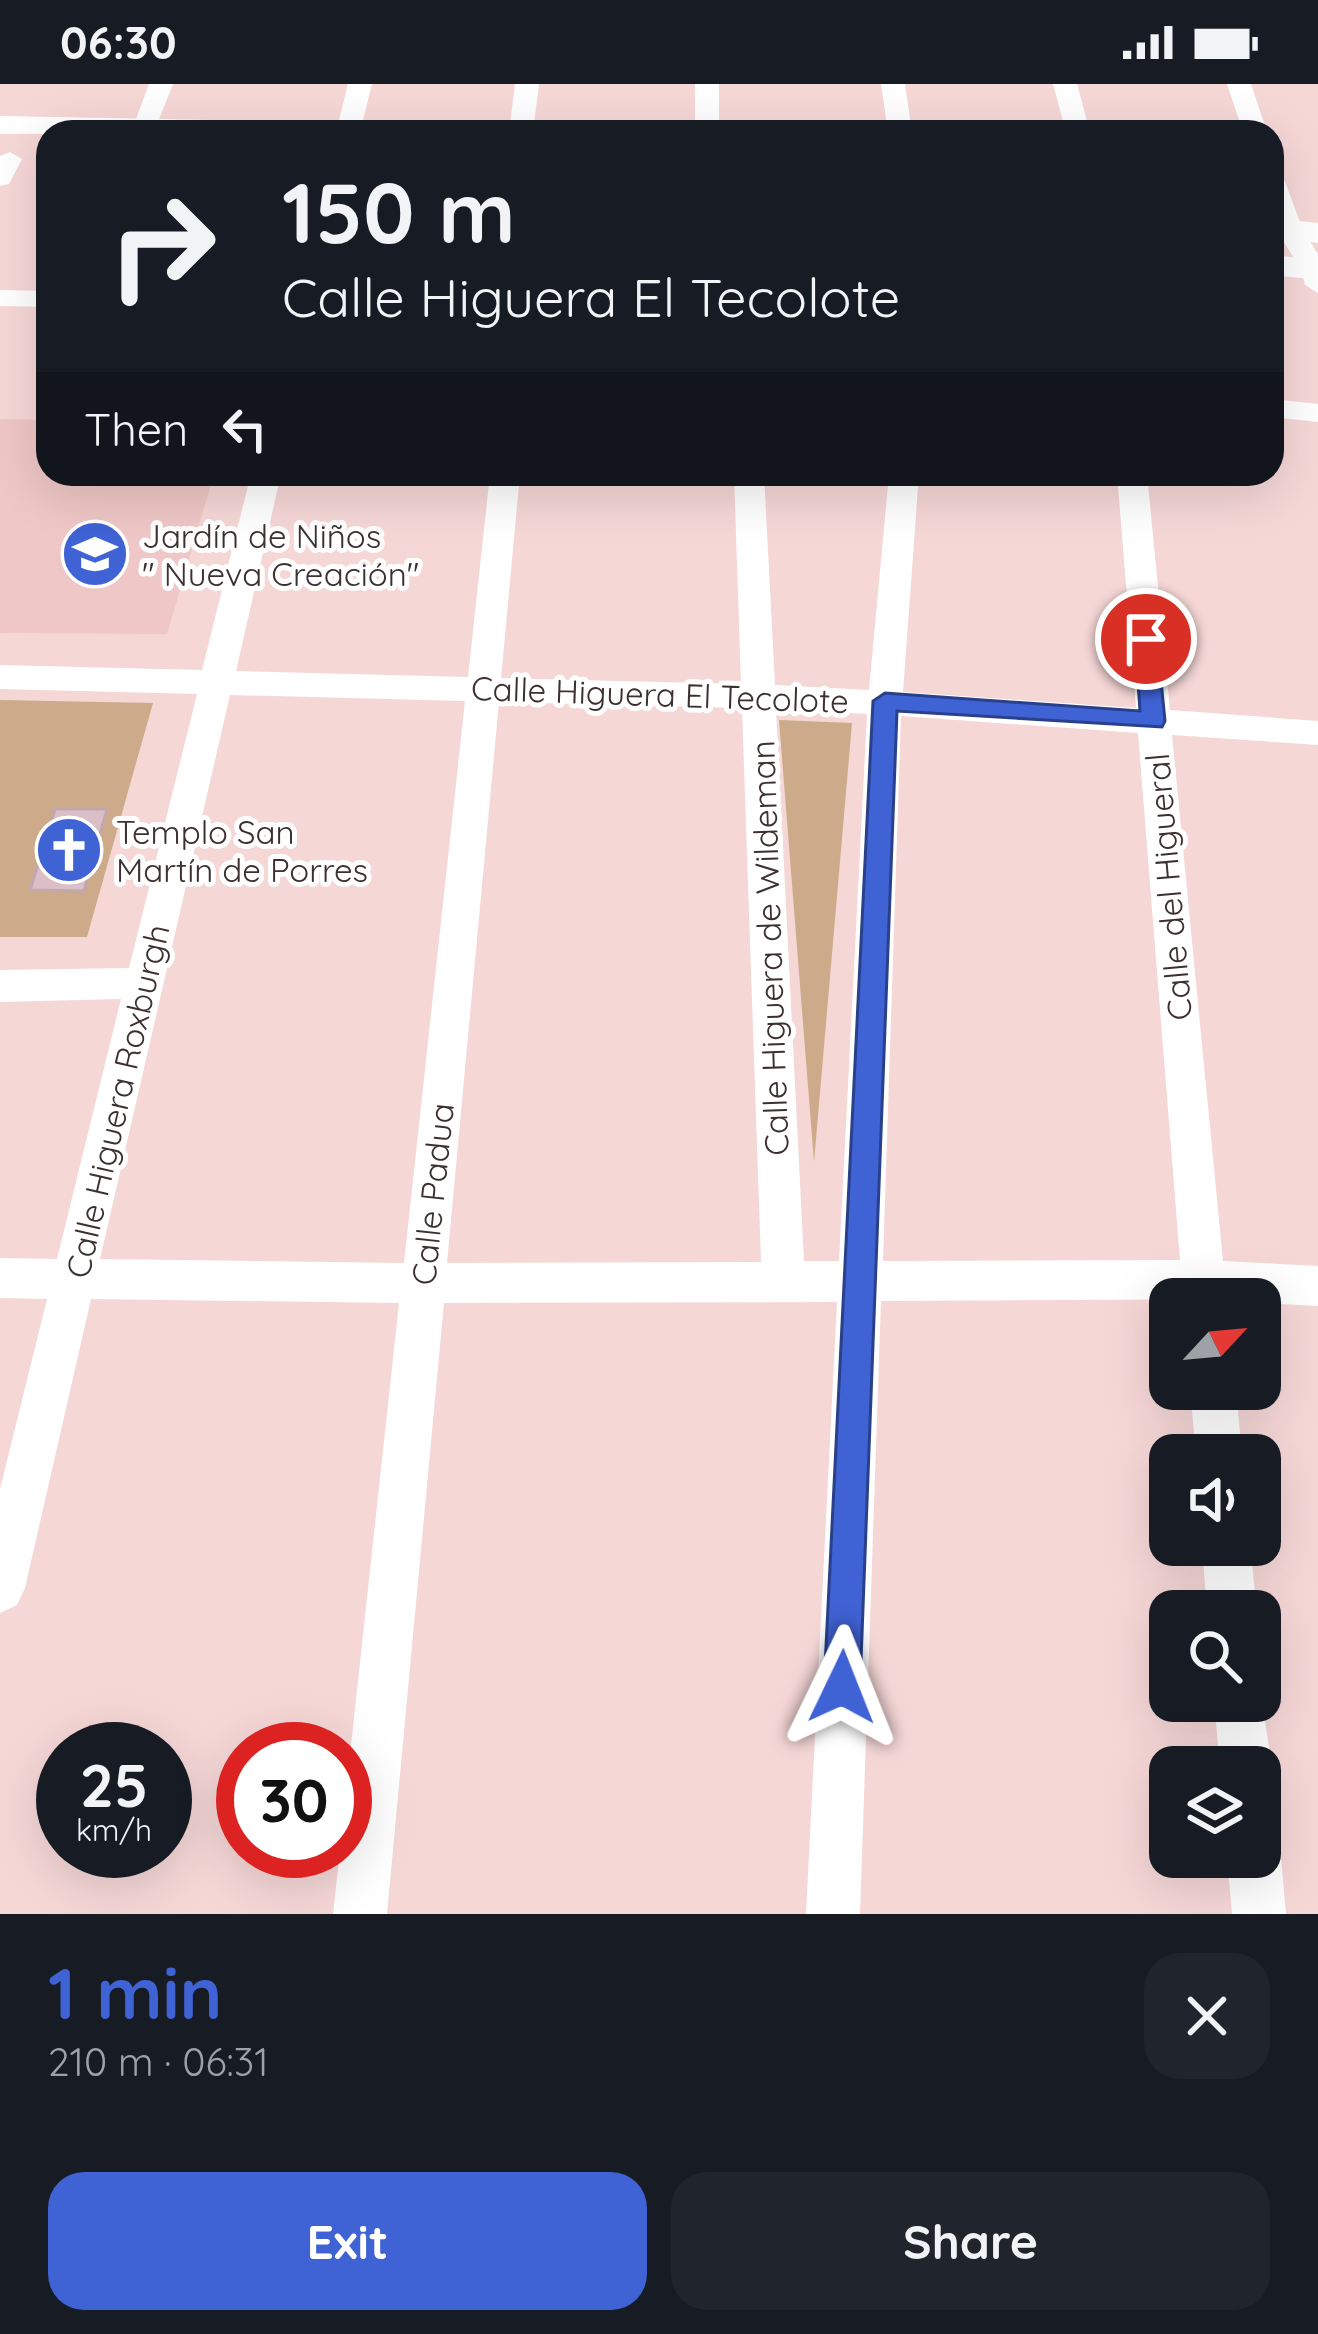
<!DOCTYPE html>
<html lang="en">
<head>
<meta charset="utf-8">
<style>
	:root { --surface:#171b24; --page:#20242c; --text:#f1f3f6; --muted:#9ea1a6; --accent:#3f62d4 }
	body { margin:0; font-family:Quicksand,sans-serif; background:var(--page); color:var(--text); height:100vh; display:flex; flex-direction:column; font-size:45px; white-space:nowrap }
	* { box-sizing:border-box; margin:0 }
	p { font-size:39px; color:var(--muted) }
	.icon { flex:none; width:66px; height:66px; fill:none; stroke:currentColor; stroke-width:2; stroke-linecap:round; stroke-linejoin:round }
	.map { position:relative; height:1830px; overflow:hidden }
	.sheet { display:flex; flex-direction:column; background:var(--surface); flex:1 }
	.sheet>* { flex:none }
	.guide { position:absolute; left:36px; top:36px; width:1248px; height:366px; border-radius:36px; box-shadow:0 12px 48px #0002; background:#171b24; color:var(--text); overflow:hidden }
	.needle { width:78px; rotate:64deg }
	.controls { position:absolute; left:1149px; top:1194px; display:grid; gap:24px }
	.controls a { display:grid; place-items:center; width:132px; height:132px; border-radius:24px; background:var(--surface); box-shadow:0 12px 48px #0002; font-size:60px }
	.speed { position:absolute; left:36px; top:1638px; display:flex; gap:24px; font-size:60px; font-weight:700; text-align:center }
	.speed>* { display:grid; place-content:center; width:156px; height:156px; border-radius:50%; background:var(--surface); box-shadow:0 12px 48px #0002; line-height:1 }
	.speed small { font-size:30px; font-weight:400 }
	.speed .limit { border:18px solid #d22; background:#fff; color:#111 }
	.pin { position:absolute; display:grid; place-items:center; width:102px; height:102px; color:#fff; margin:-51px; border:6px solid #fff; border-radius:50%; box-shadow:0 3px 12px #0007 }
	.me { position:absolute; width:132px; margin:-66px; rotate:2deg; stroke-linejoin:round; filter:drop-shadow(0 0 9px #0008) }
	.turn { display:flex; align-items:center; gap:42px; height:252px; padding:0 48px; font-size:54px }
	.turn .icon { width:156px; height:156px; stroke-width:2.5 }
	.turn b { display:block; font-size:84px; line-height:102px }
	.then { display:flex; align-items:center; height:114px; padding:0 48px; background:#0003; gap:24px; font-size:45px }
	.round { display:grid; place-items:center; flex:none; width:126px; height:126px; border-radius:36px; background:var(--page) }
	.headline { display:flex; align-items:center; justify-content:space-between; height:204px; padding:0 48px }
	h1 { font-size:72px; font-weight:700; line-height:90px; color:var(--accent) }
	.primary-button { display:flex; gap:24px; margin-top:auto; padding:24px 48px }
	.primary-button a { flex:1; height:138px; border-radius:36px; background:var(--accent); color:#fff; font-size:48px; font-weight:700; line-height:138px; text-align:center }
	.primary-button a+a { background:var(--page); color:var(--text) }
	.status { display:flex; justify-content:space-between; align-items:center; height:84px; padding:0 60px; background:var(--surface); direction:ltr }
	.status svg { height:33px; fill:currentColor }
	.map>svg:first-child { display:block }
</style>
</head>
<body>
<div class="status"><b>06:30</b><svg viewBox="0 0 49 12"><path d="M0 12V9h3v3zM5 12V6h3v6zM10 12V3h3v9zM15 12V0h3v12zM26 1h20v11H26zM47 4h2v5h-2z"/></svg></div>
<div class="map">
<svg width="1318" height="1830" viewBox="0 0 1318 1830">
	<rect width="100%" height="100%" fill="#f5d7d6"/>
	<polygon fill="#eec7c6" points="0,335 48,336 48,390 214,390 167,550 0,549"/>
	<g fill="#cdab8a">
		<polygon points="0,616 153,619 87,853 0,853"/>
		<polygon points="779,636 852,639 814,1078"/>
	</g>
	<polygon fill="#dbbfc7" stroke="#c2a7af" stroke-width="3" points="55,725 107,725 84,807 30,806"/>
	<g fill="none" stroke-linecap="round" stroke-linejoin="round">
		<polyline stroke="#b29b9a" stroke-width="4.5" stroke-dasharray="9 4.5" stroke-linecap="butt" points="1272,213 1280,242 1272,241"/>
		<g fill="#fff" fill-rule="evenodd">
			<polygon points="149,0 173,0 154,48 136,48 133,43"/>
			<polygon points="348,0 372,0 360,48 336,48"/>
			<polygon points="515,0 539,0 533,48 509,48"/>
			<rect x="695" y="0" width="24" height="48"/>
			<polygon points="881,0 905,0 912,48 888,48"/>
			<polygon points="1053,0 1077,0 1090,48 1066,48"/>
			<polygon points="1227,0 1251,0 1267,48 1243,48"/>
			<polygon points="10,68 22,75 9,100 0,102 0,72"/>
			<path d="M1272,88L1284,95L1303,146L1318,170V209L1305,201C1301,180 1287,166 1278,147C1269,129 1272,107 1272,88Z"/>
			<polygon points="0,206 48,207 48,223 0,222"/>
			<polygon points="1272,315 1318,320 1318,338 1272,333"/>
			<path d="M251,390H281L236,587L468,593L490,390H520L501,594L741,600L734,390H764L775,601L869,606L889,390H919L903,608L1136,624L1117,390H1147L1170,626L1318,637V661L1172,651L1223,1177L1318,1182V1222L1260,1219V1215L881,1217L860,1830H806L837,1218L444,1219L387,1830H333L340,1767H345V1717L399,1219L91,1215L25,1504L17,1521L0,1529V1405L47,1215L0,1214V1174L57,1175L121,915L0,918V886L129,884L197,610L0,605V581L202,586ZM230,611L465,617L404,1179L100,1175ZM499,618L742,624L761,1178L447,1179ZM776,625L867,630L839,1177H804ZM901,632L1138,649L1180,1176L883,1177Z"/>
			<polygon points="1190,1305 1236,1305 1242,1371 1196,1371"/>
			<polygon points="1202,1461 1250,1461 1257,1527 1207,1527"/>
			<polygon points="1260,1604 1272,1683 1260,1703 1260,1683 1220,1683 1214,1617 1260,1617"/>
			<polygon points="1260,1749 1273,1754 1281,1773 1286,1830 1232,1830 1227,1773 1260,1773"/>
		</g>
		<g fill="#fff" fill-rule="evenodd">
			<polygon points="0,32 373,39 389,48 0,50"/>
			<polygon points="1272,134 1318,139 1318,159 1272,154"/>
			<polygon points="1272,171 1318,176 1318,196 1272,191"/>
		</g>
	</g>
	<polygon fill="#3f62d4" stroke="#29408a" stroke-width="3" points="1146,547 1157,555 1165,637 1162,643 897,627 860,1603 855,1615 842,1621 830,1615 824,1603 873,617 885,609 1140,627 1135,555"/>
	<defs>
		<symbol id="school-disc" viewBox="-11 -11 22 22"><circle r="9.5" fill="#3f62d4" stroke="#fff"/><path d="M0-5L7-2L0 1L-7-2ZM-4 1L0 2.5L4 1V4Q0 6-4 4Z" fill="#fff"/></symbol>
		<symbol id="church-disc" viewBox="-11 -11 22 22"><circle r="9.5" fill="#3f62d4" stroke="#fff"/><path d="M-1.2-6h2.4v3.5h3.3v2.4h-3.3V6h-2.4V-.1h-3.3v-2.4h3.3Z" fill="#fff"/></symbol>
	</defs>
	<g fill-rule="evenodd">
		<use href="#school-disc" x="57" y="432" width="76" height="76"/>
		<use href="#church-disc" x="31" y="728" width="76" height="76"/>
	</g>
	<g text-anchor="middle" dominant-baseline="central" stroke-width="10" stroke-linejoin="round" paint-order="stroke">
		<g font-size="33" fill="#3c3030" stroke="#fff" text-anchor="start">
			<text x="142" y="451">Jardín de Niños<tspan x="142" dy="38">" Nueva Creación"</tspan></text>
			<text x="116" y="747">Templo San<tspan x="116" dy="38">Martín de Porres</tspan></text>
		</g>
		<g font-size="33" fill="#3c3030" stroke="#fff">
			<text transform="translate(660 610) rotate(2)">Calle Higuera El Tecolote</text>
			<text transform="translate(1168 803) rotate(-95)">Calle del Higueral</text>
			<text transform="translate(769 864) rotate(-92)">Calle Higuera de Wildeman</text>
			<text transform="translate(117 1017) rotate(-77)">Calle Higuera Roxburgh</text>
			<text transform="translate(432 1110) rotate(-84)">Calle Padua</text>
		</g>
	</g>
</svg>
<div class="controls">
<a><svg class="needle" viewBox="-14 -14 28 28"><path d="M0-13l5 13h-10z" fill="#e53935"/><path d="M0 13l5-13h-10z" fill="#9ea1a6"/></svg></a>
<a><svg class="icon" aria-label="sound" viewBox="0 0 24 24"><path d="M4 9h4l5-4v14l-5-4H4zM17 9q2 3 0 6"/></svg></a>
<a><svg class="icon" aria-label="search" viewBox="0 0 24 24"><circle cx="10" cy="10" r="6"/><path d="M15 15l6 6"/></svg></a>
<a><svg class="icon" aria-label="layers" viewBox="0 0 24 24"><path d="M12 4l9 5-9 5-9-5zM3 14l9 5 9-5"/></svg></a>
</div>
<div class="speed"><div>25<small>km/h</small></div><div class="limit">30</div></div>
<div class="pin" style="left:1146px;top:555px;background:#d93025"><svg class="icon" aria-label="arrive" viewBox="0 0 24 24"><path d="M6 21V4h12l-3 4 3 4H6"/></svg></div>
<svg class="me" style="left:842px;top:1603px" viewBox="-20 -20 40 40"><path d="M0-17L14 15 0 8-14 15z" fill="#3f62d4" stroke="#fff" stroke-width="4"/></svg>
<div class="guide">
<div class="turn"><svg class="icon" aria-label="right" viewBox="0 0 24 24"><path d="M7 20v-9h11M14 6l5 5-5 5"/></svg><div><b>150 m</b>Calle Higuera El Tecolote</div></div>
<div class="then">Then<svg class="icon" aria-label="left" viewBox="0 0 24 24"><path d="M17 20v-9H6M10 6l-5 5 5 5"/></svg></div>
</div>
</div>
<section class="sheet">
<div class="headline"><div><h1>1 min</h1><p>210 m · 06:31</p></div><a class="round"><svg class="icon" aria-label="close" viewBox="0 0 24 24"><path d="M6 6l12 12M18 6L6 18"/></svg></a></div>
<div class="primary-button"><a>Exit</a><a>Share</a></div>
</section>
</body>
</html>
